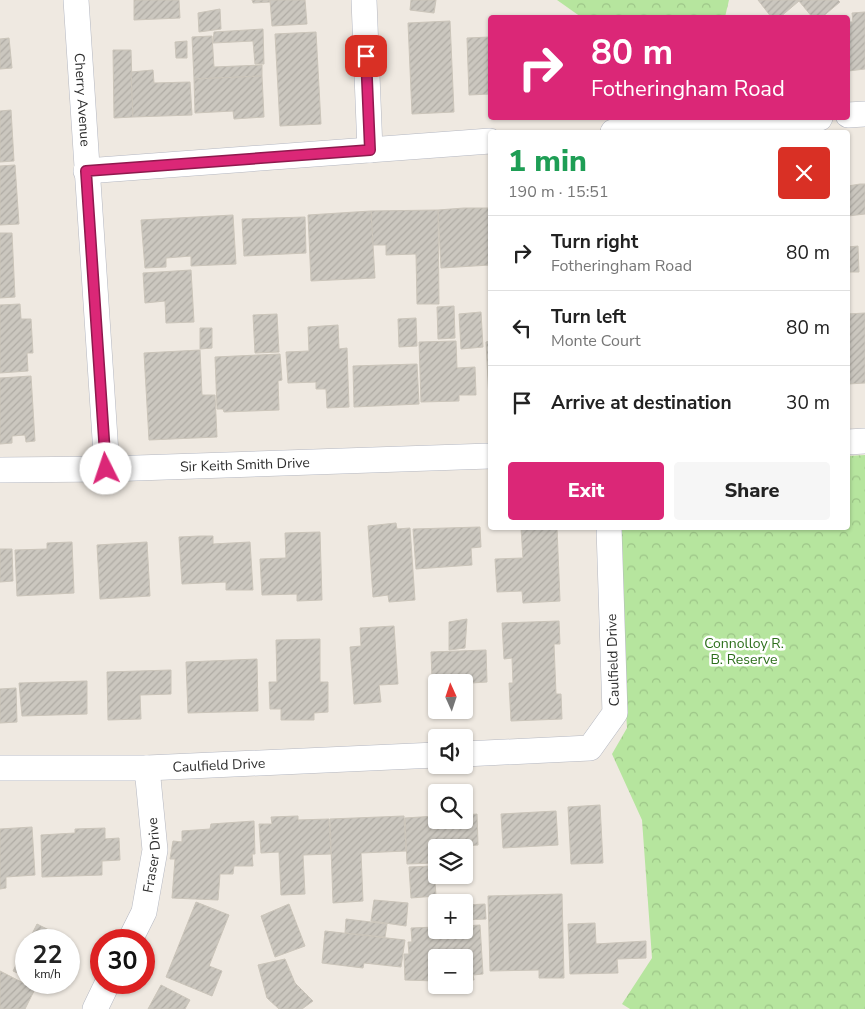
<!DOCTYPE html>
<html lang="en">
<head>
<meta charset="utf-8">
<style>
	:root { --surface:#fff; --page:#f6f6f6; --text:#222; --muted:#767676; --line:#e0e0e0; --accent:#db2777 }
	body { margin:0; font-family:"Nunito Sans",sans-serif; background:var(--page); color:var(--text); height:100vh; display:flex; flex-direction:column; font-size:19px; white-space:nowrap }
	* { box-sizing:border-box; margin:0 }
	p { font-size:16px; color:var(--muted) }
	.icon { flex:none; width:28px; height:28px; fill:none; stroke:currentColor; stroke-width:2; stroke-linecap:round; stroke-linejoin:round }
	.map { position:relative; flex:1; overflow:hidden }
	.side { position:absolute; left:488px; top:130px; width:362px; height:400px; display:flex; flex-direction:column; background:var(--surface); border-radius:5px; box-shadow:0 1px 4px #0004 }
	.side>* { flex:none }
	.top-card { position:absolute; left:488px; top:15px; width:362px; height:105px; border-radius:5px; box-shadow:0 1px 4px #0004; background:#db2777; color:#fff; overflow:hidden }
	.needle { width:32px; rotate:357deg }
	.fabs { position:absolute; left:428px; top:674px; display:grid; gap:10px }
	.fabs a { display:grid; place-items:center; width:45px; height:45px; border-radius:5px; background:var(--surface); box-shadow:0 1px 4px #0004; font-size:25px }
	.speed { position:absolute; left:15px; top:929px; display:flex; gap:10px; font-size:25px; font-weight:700; text-align:center }
	.speed>* { display:grid; place-content:center; width:65px; height:65px; border-radius:50%; background:var(--surface); box-shadow:0 1px 4px #0004; line-height:1 }
	.speed small { font-size:12px; font-weight:400 }
	.speed .limit { border:8px solid #d22; background:#fff; color:#111 }
	.pin { position:absolute; display:grid; place-items:center; width:42px; height:42px; color:#fff; margin:-21px; border-radius:10px; box-shadow:0 2px 8px #0006 }
	.me { position:absolute; width:55px; margin:-28px; rotate:356deg; stroke-linejoin:round; filter:drop-shadow(0 0 4px #0008) }
	.turn { display:flex; align-items:center; gap:18px; height:105px; padding:0 20px; font-size:22px }
	.turn .icon { width:65px; height:65px; stroke-width:2.5 }
	.turn b { display:block; font-size:35px; line-height:42px }
	.round { display:grid; place-items:center; flex:none; width:52px; height:52px; border-radius:5px; background:var(--page) }
	.overview { display:flex; align-items:center; justify-content:space-between; height:85px; padding:0 20px }
	h1 { font-size:30px; font-weight:800; line-height:38px; color:#1e9e55 }
	.primary-button { display:flex; gap:10px; margin-top:auto; padding:10px 20px }
	.primary-button a { flex:1; height:58px; border-radius:5px; background:var(--accent); color:#fff; font-size:20px; font-weight:800; line-height:58px; text-align:center }
	.primary-button a+a { background:var(--page); color:var(--text) }
	ul { padding:0; list-style:none }
	li { display:flex; align-items:center; gap:15px; height:75px; padding:0 20px; border-top:1px solid var(--line) }
	li div { flex:1 }
	li b { display:block; font-size:19px }
	li em { font-style:normal }
	.map>svg:first-child { display:block }
</style>
</head>
<body>
<div class="map">
<svg width="865" height="1009" viewBox="0 0 865 1009">
	<defs>
		<pattern id="park-crowns" width="20" height="18" patternUnits="userSpaceOnUse" patternTransform="scale(1.25)"><rect width="20" height="18" fill="#b6e59e"/><path d="M2 6a3 3 0 1 1 6 0M12 15a3 3 0 1 1 6 0" fill="none" stroke="#9dc588"/></pattern>
		<pattern id="building-hatch" width="6" height="6" patternUnits="userSpaceOnUse" patternTransform="scale(1.25)"><rect width="6" height="6" fill="#cbc7bf"/><path d="M-1 1l2-2M0 6l6-6M5 7l2-2" fill="none" stroke="#afaba4"/></pattern>
	</defs>
	<rect width="100%" height="100%" fill="#efe9e1"/>
	<g fill="url(#park-crowns)">
		<polygon points="557,0 729,0 725,17 581,17"/>
		<polygon points="865,455 865,1009 630,1009 622,1004 652,958 642,820 612,754 627,728 615,528 848,528 848,456"/>
	</g>
	<g fill="url(#building-hatch)" stroke="#cbc5ba">
		<polygon points="134,0 179,0 180,18 134,20"/>
		<polygon points="252,0 270,0 270,2 253,3"/>
		<polygon points="270,0 305,0 307,24 272,26"/>
		<polygon points="411,0 436,0 434,13 410,10"/>
		<polygon points="758,0 838,0 840,2 821,18 813,18 799,1 779,18 772,18"/>
		<polygon points="220,9 221,29 199,32 198,13"/>
		<polygon points="865,12 865,69 848,71 848,22 853,22 852,13"/>
		<polygon points="450,21 454,112 412,114 408,23"/>
		<polygon points="263,29 264,64 255,64 253,41 213,43 214,32"/>
		<polygon points="316,32 321,124 280,126 275,34"/>
		<polygon points="212,36 214,67 262,65 262,76 194,79 192,37"/>
		<polygon points="490,37 490,94 469,95 467,38"/>
		<polygon points="9,38 12,68 0,69 0,39"/>
		<polygon points="187,41 187,58 176,58 175,42"/>
		<polygon points="113,50 131,50 133,117 114,118"/>
		<polygon points="153,70 154,83 190,82 192,115 133,117 131,72"/>
		<polygon points="262,76 264,117 234,119 233,111 195,113 194,79"/>
		<polygon points="11,110 14,161 0,162 0,111"/>
		<polygon points="15,165 19,224 0,225 0,166"/>
		<polygon points="860,184 865,184 865,214 848,216 848,186"/>
		<polygon points="464,208 490,208 490,265 441,268 438,210"/>
		<polygon points="438,210 439,304 417,304 416,254 386,255 386,245 372,245 371,211"/>
		<polygon points="371,211 375,278 311,281 308,215"/>
		<polygon points="233,215 236,264 191,266 191,256 166,258 166,267 145,268 141,220"/>
		<polygon points="305,217 306,253 244,256 242,219"/>
		<polygon points="0,233 12,233 15,297 0,298"/>
		<polygon points="858,246 859,272 848,272 848,247"/>
		<polygon points="191,270 194,322 166,323 165,301 145,303 143,273"/>
		<polygon points="20,304 21,319 31,319 33,353 27,353 28,371 0,373 0,305"/>
		<polygon points="454,306 455,338 438,339 437,307"/>
		<polygon points="481,312 483,347 461,349 459,314"/>
		<polygon points="865,313 865,383 848,384 848,314"/>
		<polygon points="277,314 279,352 255,353 253,315"/>
		<polygon points="416,318 417,346 399,347 398,319"/>
		<polygon points="338,325 339,349 347,348 349,407 327,408 326,389 316,389 316,382 288,383 286,352 309,351 308,327"/>
		<polygon points="200,328 212,328 212,348 200,349"/>
		<polygon points="456,341 457,368 475,367 476,395 459,395 459,401 421,402 419,342"/>
		<polygon points="490,341 490,400 489,400 486,342"/>
		<polygon points="200,350 202,395 215,395 217,437 149,440 144,353"/>
		<polygon points="280,354 282,380 278,381 279,410 224,412 223,409 217,409 215,357"/>
		<polygon points="417,364 419,404 354,407 353,366"/>
		<polygon points="31,376 35,441 26,442 25,435 12,436 12,443 0,444 0,378"/>
		<polygon points="396,523 397,529 410,528 415,600 389,602 388,595 373,597 368,526"/>
		<polygon points="480,527 481,547 471,548 472,565 416,569 413,529"/>
		<polygon points="521,528 557,528 560,601 523,603 522,591 497,592 495,559 523,558"/>
		<polygon points="320,532 322,600 297,601 297,594 262,595 260,559 286,558 285,533"/>
		<polygon points="200,536 213,536 213,544 250,542 253,590 226,590 226,582 182,584 179,537"/>
		<polygon points="72,542 74,593 17,596 15,550 47,549 47,543"/>
		<polygon points="147,542 150,596 100,599 97,545"/>
		<polygon points="0,549 12,549 13,581 0,582"/>
		<polygon points="467,619 465,648 449,650 449,622"/>
		<polygon points="559,621 560,644 554,644 556,694 561,694 562,719 511,721 509,683 513,683 512,658 504,659 502,623"/>
		<polygon points="394,626 398,684 379,685 381,702 354,704 350,647 361,646 360,628"/>
		<polygon points="320,639 320,682 328,682 328,712 314,713 314,720 281,720 281,709 270,709 269,682 277,682 276,640"/>
		<polygon points="486,650 487,682 471,683 472,703 464,704 464,682 436,682 436,705 433,705 431,652"/>
		<polygon points="257,659 258,711 188,713 186,662"/>
		<polygon points="171,670 171,694 140,695 141,719 108,720 107,672"/>
		<polygon points="87,681 87,714 22,716 19,683"/>
		<polygon points="16,688 17,722 0,723 0,689"/>
		<polygon points="600,805 603,863 571,864 568,807"/>
		<polygon points="556,811 558,845 503,848 501,814"/>
		<polygon points="477,814 478,845 436,848 436,863 407,864 405,818 436,816 436,820 464,820 464,815"/>
		<polygon points="298,816 298,820 329,819 331,854 303,855 305,894 281,895 279,852 261,853 259,824 272,824 271,817"/>
		<polygon points="404,816 406,851 361,853 363,901 333,903 330,819"/>
		<polygon points="254,821 255,854 252,854 253,866 234,866 233,874 220,874 218,900 172,898 175,859 170,859 173,841 182,842 182,831 210,829 211,824"/>
		<polygon points="32,827 35,875 6,877 6,888 0,889 0,829"/>
		<polygon points="105,828 105,839 119,838 120,860 102,861 102,875 42,877 41,835 75,833 75,829"/>
		<polygon points="434,866 436,896 411,898 409,867"/>
		<polygon points="562,894 564,978 539,978 539,970 490,971 488,896"/>
		<polygon points="374,900 408,903 406,926 371,921"/>
		<polygon points="196,902 229,915 209,966 222,971 212,996 166,977"/>
		<polygon points="289,904 305,946 275,957 261,916"/>
		<polygon points="485,904 486,919 464,920 464,905"/>
		<polygon points="346,919 387,924 385,937 345,933"/>
		<polygon points="595,923 596,944 646,941 646,958 617,959 618,973 570,974 568,924"/>
		<polygon points="37,924 65,938 65,940 29,940"/>
		<polygon points="480,925 483,974 473,975 474,980 464,980 464,958 436,958 436,981 405,980 404,954 409,954 408,942 412,942 411,928 436,927 436,930 464,930 464,926"/>
		<polygon points="325,931 405,940 401,967 364,963 363,968 322,963"/>
		<polygon points="26,945 26,977 13,971"/>
		<polygon points="285,959 295,983 313,1001 302,1009 279,1009 267,998 258,965"/>
		<polygon points="0,971 35,989 25,1009 0,1009"/>
		<polygon points="161,985 190,1000 185,1009 148,1009"/>
	</g>
	<g fill="none" stroke-linecap="round" stroke-linejoin="round">
		<defs>
			<g id="minor">
				<path id="s1" d="M76,0L107,469"/>
				<polyline points="364,0 370,150"/>
				<polyline points="848,115 865,114"/>
				<polyline points="613,132 820,118"/>
				<polyline points="86,171 490,141"/>
				<polyline points="848,442 865,441"/>
				<path id="s2" d="M0,470L107,469L490,456"/>
				<polyline points="464,754 590,748 615,713 609,528"/>
				<path id="s3" d="M0,768H147L436,755"/>
				<path id="s4" d="M130,940L144,912L155,850L147,768"/>
				<polyline points="95,1009 108,982"/>
			</g>
		</defs>
		<use href="#minor" stroke="#b4b7c1" stroke-width="26"/>
		<use href="#minor" stroke="#fff" stroke-width="25"/>
	</g>
	<g fill="none" stroke-linecap="round" stroke-linejoin="round">
		<defs>
			<polyline id="route" points="106,469 86,171 370,150 366,56"/>
		</defs>
		<use href="#route" stroke="#8e194d" stroke-width="12"/>
		<use href="#route" stroke="#db2777" stroke-width="9"/>
	</g>
	<g text-anchor="middle" dominant-baseline="central" stroke-width="5" stroke-linejoin="round" paint-order="stroke">
		<g font-size="14" fill="#2e2e2e" stroke="#fff">
			<text stroke="none"><textPath href="#s1" startOffset="100">Cherry Avenue</textPath></text>
			<text stroke="none"><textPath href="#s2" startOffset="245">Sir Keith Smith Drive</textPath></text>
			<text transform="translate(613 660) rotate(-92)">Caulfield Drive</text>
			<text stroke="none"><textPath href="#s3" startOffset="219">Caulfield Drive</textPath></text>
			<text stroke="none"><textPath href="#s4" startOffset="89">Fraser Drive</textPath></text>
		</g>
		<g font-size="14" fill="#2c6e1b" stroke="#fff">
			<text x="744" y="643">Connolloy R.<tspan x="744" dy="16">B. Reserve</tspan></text>
		</g>
	</g>
</svg>
<div class="fabs">
<a><svg class="needle" viewBox="-14 -14 28 28"><path d="M0-13l5 13h-10z" fill="#e53935"/><path d="M0 13l5-13h-10z" fill="#767676"/></svg></a>
<a><svg class="icon" aria-label="sound" viewBox="0 0 24 24"><path d="M4 9h4l5-4v14l-5-4H4zM17 9q2 3 0 6"/></svg></a>
<a><svg class="icon" aria-label="search" viewBox="0 0 24 24"><circle cx="10" cy="10" r="6"/><path d="M15 15l6 6"/></svg></a>
<a><svg class="icon" aria-label="layers" viewBox="0 0 24 24"><path d="M12 4l9 5-9 5-9-5zM3 14l9 5 9-5"/></svg></a>
<a>+</a>
<a>−</a>
</div>
<div class="speed"><div>22<small>km/h</small></div><div class="limit">30</div></div>
<div class="pin" style="left:366px;top:56px;background:#d93025"><svg class="icon" aria-label="arrive" viewBox="0 0 24 24"><path d="M6 21V4h12l-3 4 3 4H6"/></svg></div>
<svg class="me" style="left:106px;top:469px" viewBox="-20 -20 40 40"><circle r="19" fill="#fff"/><path d="M0-13L10 11 0 6-10 11z" fill="#db2777"/></svg>
<div class="top-card">
<div class="turn"><svg class="icon" aria-label="right" viewBox="0 0 24 24"><path d="M7 20v-9h11M14 6l5 5-5 5"/></svg><div><b>80 m</b>Fotheringham Road</div></div>
</div>
<section class="side">
<div class="overview"><div><h1>1 min</h1><p>190 m · 15:51</p></div><a class="round" style="background:#d93025;color:#fff"><svg class="icon" aria-label="close" viewBox="0 0 24 24"><path d="M6 6l12 12M18 6L6 18"/></svg></a></div>
<ul>
<li><svg class="icon" aria-label="right" viewBox="0 0 24 24"><path d="M7 20v-9h11M14 6l5 5-5 5"/></svg><div><b>Turn right</b><p>Fotheringham Road</p></div><em>80 m</em></li>
<li><svg class="icon" aria-label="left" viewBox="0 0 24 24"><path d="M17 20v-9H6M10 6l-5 5 5 5"/></svg><div><b>Turn left</b><p>Monte Court</p></div><em>80 m</em></li>
<li><svg class="icon" aria-label="arrive" viewBox="0 0 24 24"><path d="M6 21V4h12l-3 4 3 4H6"/></svg><div><b>Arrive at destination</b></div><em>30 m</em></li>
</ul>
<div class="primary-button"><a>Exit</a><a>Share</a></div>
</section>
</div>
</body>
</html>
